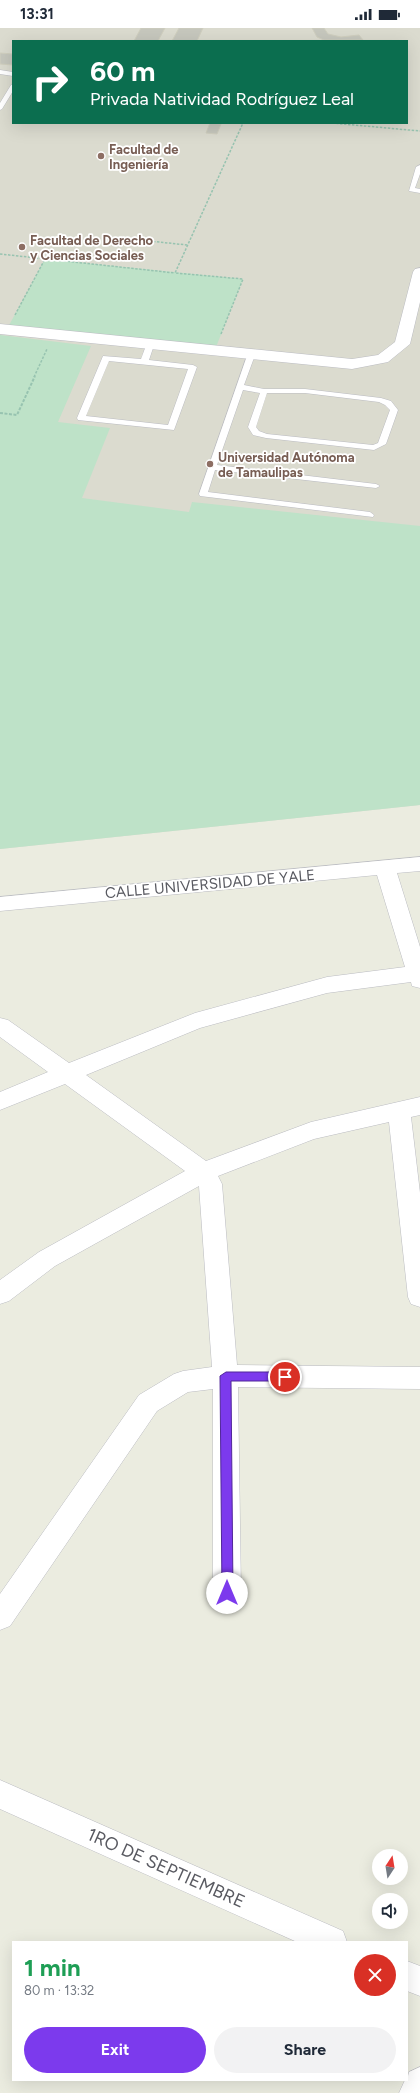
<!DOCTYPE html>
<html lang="en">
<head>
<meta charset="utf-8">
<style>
	:root { --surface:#fff; --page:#f2f2f3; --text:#1f2937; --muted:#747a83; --accent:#7c3aed }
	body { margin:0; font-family:Figtree,sans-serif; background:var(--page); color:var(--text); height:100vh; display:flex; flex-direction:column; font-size:15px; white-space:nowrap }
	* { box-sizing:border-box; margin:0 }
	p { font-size:13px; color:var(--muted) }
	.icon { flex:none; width:22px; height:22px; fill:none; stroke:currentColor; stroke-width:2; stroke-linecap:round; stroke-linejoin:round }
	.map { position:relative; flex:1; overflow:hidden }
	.drawer { position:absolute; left:12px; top:1913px; width:396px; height:140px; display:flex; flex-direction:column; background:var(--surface); border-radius:0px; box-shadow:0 4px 16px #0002 }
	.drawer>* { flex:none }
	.banner { position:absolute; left:12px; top:12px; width:396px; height:84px; border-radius:0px; box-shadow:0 4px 16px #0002; background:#0b6e4f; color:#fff; overflow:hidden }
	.needle { width:26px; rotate:12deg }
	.controls { position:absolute; left:372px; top:1821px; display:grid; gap:8px }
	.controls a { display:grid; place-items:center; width:36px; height:36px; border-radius:50%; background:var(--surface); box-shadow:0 4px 16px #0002; font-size:20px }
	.pin { position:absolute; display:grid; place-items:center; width:34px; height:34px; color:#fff; margin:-17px; border:2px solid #fff; border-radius:50%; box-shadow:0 1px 4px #0007 }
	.me { position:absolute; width:44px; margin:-22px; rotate:0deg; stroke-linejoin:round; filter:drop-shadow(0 0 3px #0008) }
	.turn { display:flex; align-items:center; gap:14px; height:84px; padding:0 12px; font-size:18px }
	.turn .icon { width:52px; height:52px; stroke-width:2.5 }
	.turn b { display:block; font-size:28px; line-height:34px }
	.round { display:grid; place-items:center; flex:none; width:42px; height:42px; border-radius:21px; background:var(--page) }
	.overview { display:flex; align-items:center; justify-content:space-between; height:68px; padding:0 12px }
	h1 { font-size:24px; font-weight:700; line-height:30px; color:#1e9e55 }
	.button { display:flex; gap:8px; margin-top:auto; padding:8px 12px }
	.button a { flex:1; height:46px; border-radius:24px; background:var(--accent); color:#fff; font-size:16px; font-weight:700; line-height:46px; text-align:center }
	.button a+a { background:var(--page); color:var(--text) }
	.status { display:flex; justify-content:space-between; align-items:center; height:28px; padding:0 20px; background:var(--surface); direction:ltr }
	.status svg { height:11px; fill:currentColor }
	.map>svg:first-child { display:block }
</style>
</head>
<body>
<div class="status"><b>13:31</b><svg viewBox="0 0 49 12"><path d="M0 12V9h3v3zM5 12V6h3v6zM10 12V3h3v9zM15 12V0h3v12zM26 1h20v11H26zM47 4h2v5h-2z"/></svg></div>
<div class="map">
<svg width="420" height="2065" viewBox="0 0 420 2065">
	<rect width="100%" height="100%" fill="#ebece0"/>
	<path fill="#dbdbcf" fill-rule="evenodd" d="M0,0H420V777L0,821ZM13,13H407V95H13Z"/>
	<g fill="#bee2c8">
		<polygon points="45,231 243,251 214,324 7,301"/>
		<polygon points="0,307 91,318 58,394 110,400 82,470 189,484 192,474 420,498 420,777 0,821"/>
	</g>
	<g fill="#c6c7bd" stroke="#d0cfbf">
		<polygon points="141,0 165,0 158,13 134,13"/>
		<polygon points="179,0 203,0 197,13 172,13"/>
		<polygon points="312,0 324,0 328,6 341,9 359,7 363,12 324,12 317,9"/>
		<polygon points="0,25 13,26 13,37 0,36"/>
		<polygon points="210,95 221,96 217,106 206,105"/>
	</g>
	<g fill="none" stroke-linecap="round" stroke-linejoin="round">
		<defs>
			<g id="lane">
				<polygon points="0,42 13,44 13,48 0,46"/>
				<polygon points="13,56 13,63 2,81 0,82 0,75 11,57"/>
				<polygon points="420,137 420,146 415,160 420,161 420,165 409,163 416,139"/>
				<path d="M147,315L154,317L149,332L193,337L197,339L174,402L78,392L77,390L103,328L141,331ZM109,333L188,341L168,397L86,388Z"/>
				<path d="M248,325L255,327L244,357L264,361H305L381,370L391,373L398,382L386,416L374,422L266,410L253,407L248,399L260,365L243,362L217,437L376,456L380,458L376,460L215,442L208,464L370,484L374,487L373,489L200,468L199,466ZM267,365H305L379,374L385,377L390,382L378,415L373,417L267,406L259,403L256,399Z"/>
			</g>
			<g id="street">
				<polygon points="420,240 420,274 410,316 388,334 352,341 0,306 0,296 352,331 378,327 395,314 413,244 415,241"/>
				<polygon points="420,829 420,843 397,845 420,919 420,960 412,958 411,954 327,965 200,1000 86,1047 206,1133 311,1094 420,1069 420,1087 411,1089 420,1165 420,1279 411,1276 408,1269 389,1094 314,1111 218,1148 222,1156 237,1337 420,1339 420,1361 238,1359 241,1565 237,1574 227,1578 217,1574 213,1565 213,1361 188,1364 157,1383 10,1598 0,1602 0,1566 139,1367 174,1346 183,1343 212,1339 199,1158 55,1238 9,1273 0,1276 0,1252 39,1224 185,1143 65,1056 0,1082 0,1064 48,1044 0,1009 0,990 8,992 69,1035 195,985 327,949 405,939 377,847 0,883 0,869"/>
				<polygon points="0,1752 343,1903 347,1914 297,1914 0,1781"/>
				<polygon points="407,1933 420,1938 420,1968 407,1963"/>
				<polygon points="420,2039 420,2065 399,2065 405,2052 407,2052 409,2044"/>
			</g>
		</defs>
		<use href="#lane" stroke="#bbbcc2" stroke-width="1"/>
		<use href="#street" stroke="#bbbcc2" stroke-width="1"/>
		<g stroke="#97c3b0" stroke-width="1.5" stroke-dasharray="2.5 1.5" stroke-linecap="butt">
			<polyline points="332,95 420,103"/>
			<polyline points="149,213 187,217"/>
			<polyline points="0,226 175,245"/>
			<polyline points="15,287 45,231"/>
			<polyline points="221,306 243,251 175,245 243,95"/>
			<polyline points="34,349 47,321"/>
		</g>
		<polyline stroke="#97c3b0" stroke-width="2" stroke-dasharray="3 1.5" stroke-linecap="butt" points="0,385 17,387 35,348"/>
		<use href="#lane" fill="#fff" fill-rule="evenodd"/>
		<use href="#street" fill="#fff" fill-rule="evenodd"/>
	</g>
	<polygon fill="#7c3aed" stroke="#51269a" points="226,1344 285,1344 290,1349 285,1353 231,1353 233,1565 231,1569 227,1571 223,1569 222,1565 220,1348"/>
	<g fill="#8d6e63" stroke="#fff" stroke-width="1.5">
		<circle cx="101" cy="128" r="4"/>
		<circle cx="22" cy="219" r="4"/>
		<circle cx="210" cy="436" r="4"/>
	</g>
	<g text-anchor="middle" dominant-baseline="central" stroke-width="3.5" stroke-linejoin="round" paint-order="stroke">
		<g font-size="13" font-weight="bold" fill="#785e54" stroke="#fff" text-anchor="start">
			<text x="109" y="121">Facultad de<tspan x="109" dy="15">Ingeniería</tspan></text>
			<text x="30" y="212">Facultad de Derecho<tspan x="30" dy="15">y Ciencias Sociales</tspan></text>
			<text x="218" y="429">Universidad Autónoma<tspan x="218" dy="15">de Tamaulipas</tspan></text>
		</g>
		<g font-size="15" fill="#595a61" stroke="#fff">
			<text transform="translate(210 856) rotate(-5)">CALLE UNIVERSIDAD DE YALE</text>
		</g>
		<g font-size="18" fill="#595a61" stroke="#fff">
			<text transform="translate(166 1840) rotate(24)">1RO DE SEPTIEMBRE</text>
		</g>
	</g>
</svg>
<div class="controls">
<a><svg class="needle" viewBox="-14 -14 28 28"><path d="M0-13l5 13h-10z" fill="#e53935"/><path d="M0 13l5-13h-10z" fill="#747a83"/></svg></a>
<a><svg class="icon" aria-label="sound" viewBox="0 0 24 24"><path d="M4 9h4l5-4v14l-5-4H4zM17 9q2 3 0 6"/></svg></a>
</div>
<div class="pin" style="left:285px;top:1349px;background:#d93025"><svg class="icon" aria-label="arrive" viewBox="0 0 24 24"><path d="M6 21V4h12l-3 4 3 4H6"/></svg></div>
<svg class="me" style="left:227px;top:1565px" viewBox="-20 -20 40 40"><circle r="19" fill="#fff"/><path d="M0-13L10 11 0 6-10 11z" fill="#7c3aed"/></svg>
<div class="banner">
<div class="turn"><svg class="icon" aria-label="right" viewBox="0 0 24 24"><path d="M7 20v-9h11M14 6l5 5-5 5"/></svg><div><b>60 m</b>Privada Natividad Rodríguez Leal</div></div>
</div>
<section class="drawer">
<div class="overview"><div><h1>1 min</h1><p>80 m · 13:32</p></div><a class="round" style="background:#d93025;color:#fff"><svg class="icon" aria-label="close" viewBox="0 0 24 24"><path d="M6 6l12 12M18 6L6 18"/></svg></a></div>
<div class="button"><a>Exit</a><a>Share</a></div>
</section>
</div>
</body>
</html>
